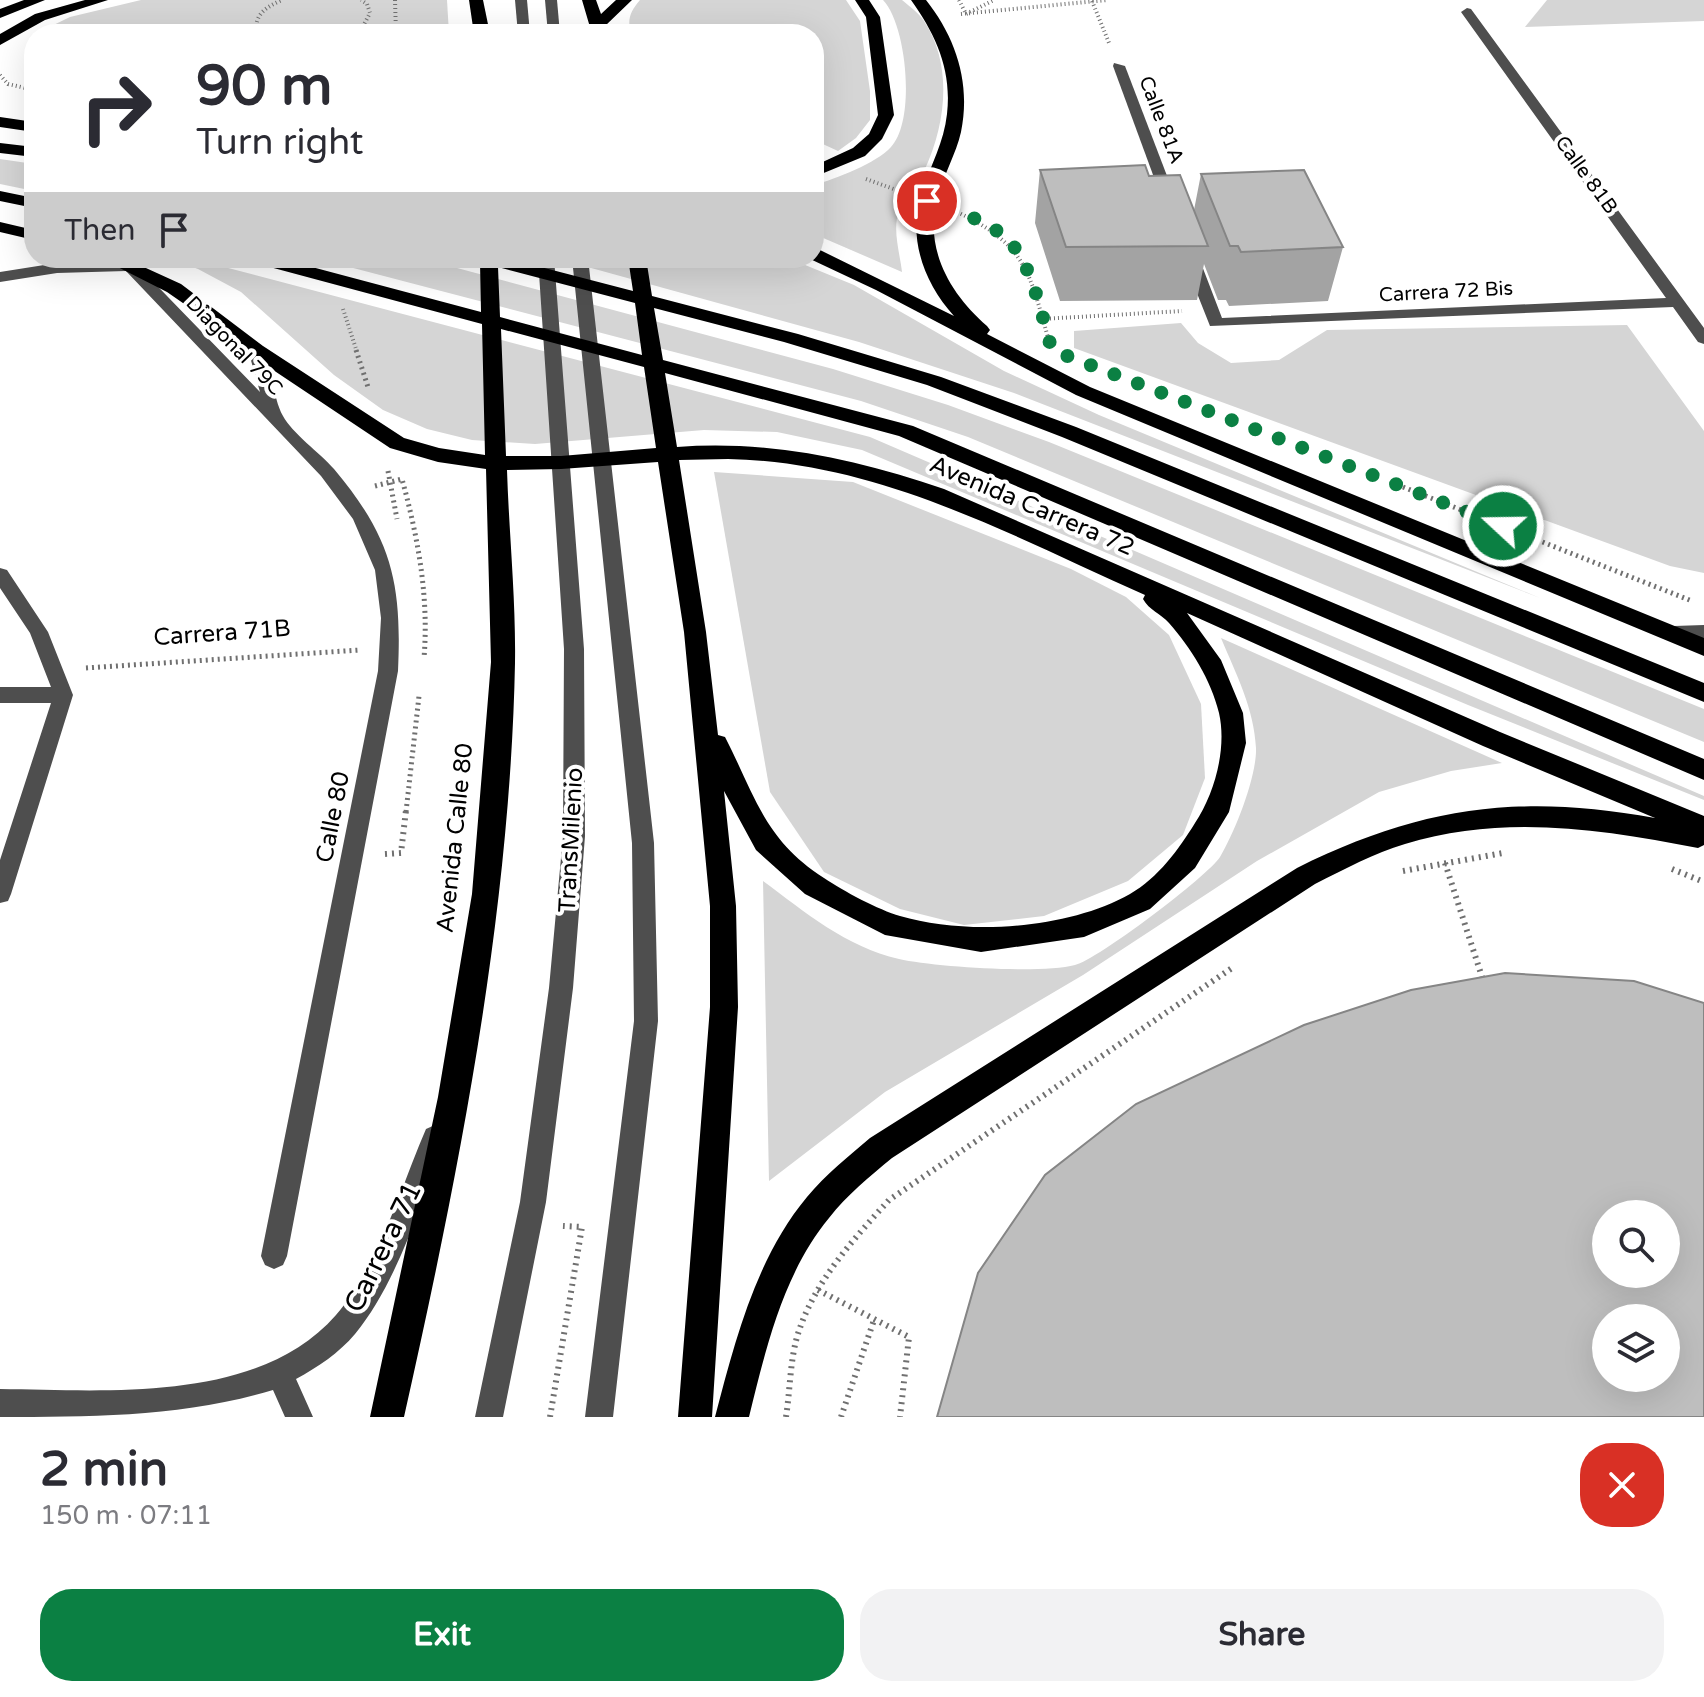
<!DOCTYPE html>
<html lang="en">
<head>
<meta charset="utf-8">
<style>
	:root { --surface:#fff; --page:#f2f2f3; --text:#2b2b33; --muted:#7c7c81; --accent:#0b8043 }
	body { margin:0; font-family:"Varela Round",sans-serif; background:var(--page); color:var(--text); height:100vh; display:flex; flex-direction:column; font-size:30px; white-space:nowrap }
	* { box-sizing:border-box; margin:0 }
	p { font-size:26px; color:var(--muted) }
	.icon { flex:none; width:44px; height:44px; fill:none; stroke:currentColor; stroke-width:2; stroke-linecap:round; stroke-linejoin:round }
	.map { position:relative; height:1417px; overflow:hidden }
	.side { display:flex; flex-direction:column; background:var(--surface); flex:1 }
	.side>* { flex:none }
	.top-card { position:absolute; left:24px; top:24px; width:800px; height:244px; border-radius:32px; box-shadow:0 8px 32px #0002; background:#fff; color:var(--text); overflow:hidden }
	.tools { position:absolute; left:1592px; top:1200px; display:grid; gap:16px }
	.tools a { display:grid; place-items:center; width:88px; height:88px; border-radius:50%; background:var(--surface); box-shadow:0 8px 32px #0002; font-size:40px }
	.pin { position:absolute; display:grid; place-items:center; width:68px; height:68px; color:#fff; margin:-34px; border:4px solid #fff; border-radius:50%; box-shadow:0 2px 8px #0007 }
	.me { position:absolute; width:88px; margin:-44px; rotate:291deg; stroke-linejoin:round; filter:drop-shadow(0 0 6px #0008) }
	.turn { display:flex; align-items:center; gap:28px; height:168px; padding:0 40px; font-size:36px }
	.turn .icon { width:104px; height:104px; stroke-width:2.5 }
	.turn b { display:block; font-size:56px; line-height:68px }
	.then { display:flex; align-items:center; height:76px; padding:0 40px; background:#0003; gap:16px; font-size:30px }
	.round { display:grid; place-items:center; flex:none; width:84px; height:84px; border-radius:32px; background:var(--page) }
	.head { display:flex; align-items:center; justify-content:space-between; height:136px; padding:0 40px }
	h1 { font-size:48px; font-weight:700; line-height:60px }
	.button { display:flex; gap:16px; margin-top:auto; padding:16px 40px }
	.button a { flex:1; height:92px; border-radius:32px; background:var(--accent); color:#fff; font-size:32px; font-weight:700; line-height:92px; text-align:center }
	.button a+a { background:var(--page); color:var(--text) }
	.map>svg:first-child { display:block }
</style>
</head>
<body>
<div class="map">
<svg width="1704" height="1417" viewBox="0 0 1704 1417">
	<rect width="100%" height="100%" fill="#fff"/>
	<g fill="#d5d5d5">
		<polygon points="141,0 447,0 449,34 35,34 70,17"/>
		<path d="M640,0H846L860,21L870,91V120L856,138L838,151L814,140V34H631C627,19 630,12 640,0Z"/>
		<path d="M883,0H902C909,6 919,13 924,21C953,65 946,123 925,169C918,183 904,196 899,211C892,229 900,254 902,272L814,234V185C835,179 877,163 891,147C916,121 907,25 883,0Z"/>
		<polygon points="1547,0 1704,0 1704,21 1525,27"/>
		<polygon points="0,159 34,164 34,191 0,184"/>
		<polygon points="168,258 190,258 870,437 1704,796 1704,800 1468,705 862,450 777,432 704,430 535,444 472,440 427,429 383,410 334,375 241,292 198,269"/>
		<polygon points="315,258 420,258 833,369 948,405 1049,442 1704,709 1704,742 968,437 861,401"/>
		<polygon points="555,258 788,258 854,285 1004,371 1099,415 1540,598 1014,393 859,342"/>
		<polygon points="1181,323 1198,343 1231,363 1279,360 1327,330 1627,325 1704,431 1704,573 1670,566 1074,348 1074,331"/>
		<polygon points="714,472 853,482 1071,569 1126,597 1169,635 1201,704 1205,778 1183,835 1128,881 1044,916 964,925 900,909 824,872 770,792"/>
		<path d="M1221,638L1502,763L1451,771L1379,792L1257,861L1083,975L885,1092L769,1181L763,881C805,912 846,947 899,959C934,967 1041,974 1075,965C1097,960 1208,876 1220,857C1235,832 1257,776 1256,748C1254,708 1236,674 1221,638Z"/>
	</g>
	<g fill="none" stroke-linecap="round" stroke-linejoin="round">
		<g stroke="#707070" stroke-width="4" stroke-dasharray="1 3" stroke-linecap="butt">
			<polyline points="395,0 396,34"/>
			<polyline points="959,0 966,14 994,0"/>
			<polyline points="1092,1 1109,43"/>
			<polyline points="961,14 1107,0"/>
			<path d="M257,34C253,15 266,7 282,0"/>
			<polyline points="359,34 370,13 367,4 361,0"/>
			<polyline points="0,75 8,84 34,90"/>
			<polyline points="866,179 902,192"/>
			<path d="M957,212C1027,245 1029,272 1049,341"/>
			<polyline points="343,309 357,352"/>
			<polyline points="1042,319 1182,311"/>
		</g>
		<g stroke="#707070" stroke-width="5" stroke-dasharray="2 4" stroke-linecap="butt">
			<polyline points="356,350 368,387"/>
			<polyline points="388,471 397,519"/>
			<path d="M375,486L402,479C418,538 429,596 424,658"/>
			<polyline points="1403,487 1692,601"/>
			<polyline points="86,668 360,650"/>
			<polyline points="406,812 419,696"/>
		</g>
		<g stroke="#707070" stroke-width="6" stroke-dasharray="2 5" stroke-linecap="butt">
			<polyline points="385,854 401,853 406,810"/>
			<polyline points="1445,863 1483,980"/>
			<polyline points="1672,869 1704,882"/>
			<polyline points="1403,871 1503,853"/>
			<polyline points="818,1290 909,1337 900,1417"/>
			<polyline points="550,1417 582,1227 563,1226"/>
			<path d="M786,1417C790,1391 790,1362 797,1337C813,1283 852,1241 889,1200L1232,968"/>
			<polyline points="841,1417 874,1320"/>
		</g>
		<g fill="#4e4e4e" fill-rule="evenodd">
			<polygon points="515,0 527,0 530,34 518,34"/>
			<polygon points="545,0 557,0 560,34 548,34"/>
			<polygon points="1467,8 1471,9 1704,328 1704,344 1698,342 1673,307 1210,326 1183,258 1186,255 1196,255 1199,258 1222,318 1666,298 1461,12"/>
			<polygon points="1114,63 1125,66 1177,202 1175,205 1170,206 1163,202 1113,66"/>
			<polygon points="538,258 554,258 584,649 585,836 573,988 546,1202 503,1417 475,1417 520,1202 549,988 563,836 564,649"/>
			<polygon points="572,258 588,258 654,843 658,1021 613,1417 585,1417 634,1021 632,843"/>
			<path d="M130,261L135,263L260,392L248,350L256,345L262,347C273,367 272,396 283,416C292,433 320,453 334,469C392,538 402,583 398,671L287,1256L283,1265L274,1269L265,1265L261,1256L378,671L381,618L375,570L353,519L321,476L126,271L57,273L0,282V272L57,263Z"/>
			<polygon points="0,568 7,570 48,632 73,695 11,894 8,901 0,903 0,860 51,703 0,703 0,687 51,687 30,633 0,588"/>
			<polygon points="1704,625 1704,639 1674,640 1664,633 1674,626"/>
			<path d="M435,1125L444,1129L447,1137C422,1199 398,1282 355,1334C339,1353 318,1367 296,1379L313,1417H285L273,1390C184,1417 93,1417 0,1417V1389C107,1390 258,1404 336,1315C378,1267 401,1187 426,1129Z"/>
		</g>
		<g fill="#000" fill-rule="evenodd">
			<polygon points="24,0 45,0 0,18 0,9"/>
			<polygon points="85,0 108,0 45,20 0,45 0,34 35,14"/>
			<polygon points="469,0 483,0 490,34 474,34"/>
			<polygon points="582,0 596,0 601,14 616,0 632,0 605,26 608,34 592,34"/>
			<polygon points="855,0 869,0 880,17 894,115 882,139 865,156 814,177 814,166 853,148 869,134 878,115 866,17"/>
			<path d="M911,0H926C956,38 971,83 961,132C956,154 944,174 938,196C923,247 949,293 987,326L990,330L987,334L1090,387L1704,638V656L1076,395L876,290L808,258H814V249L820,250L954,316C923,282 907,236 922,191C931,165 944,142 947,114C952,70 936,35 911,0Z"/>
			<polygon points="0,117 34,122 34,132 0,127"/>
			<polygon points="0,143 34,147 34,157 0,153"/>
			<polygon points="0,191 34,198 34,208 0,201"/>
			<polygon points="0,222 34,230 34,240 0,232"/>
			<path d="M100,258H124L181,284L263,346L404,438L439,448L485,455L482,324L251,262L248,258H278L481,312L480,262L476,258H506L633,291L628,258H646L652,296L798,334L941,377L1076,427L1704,683V702L1062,437L927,385L784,342L654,308L663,360L913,426L1704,759V780L899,436L665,373L677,447C769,440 856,459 944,489L1500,732L1704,816V845L1698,848C1601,829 1502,814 1405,844C1374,853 1345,869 1315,884L892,1158C869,1177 847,1195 829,1218C783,1274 766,1348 749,1417H715C735,1341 756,1258 807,1197C826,1174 848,1157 870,1138L1297,868C1420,807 1519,793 1655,818L1483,746L1187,613L1221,660L1243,713L1246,743L1229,812L1195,868L1150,909L1084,937L981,952L885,935L805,894L756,850L724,791L736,906L738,1007L712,1417H678L710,1007V906L684,632L658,462L561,469L507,470C509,534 516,599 515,663C510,915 459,1172 404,1417H370L438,1097L472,894L491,662L486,469L438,462L390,448L249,354L216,326L167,292ZM498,267L635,303L642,355L500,317ZM501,329L644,367L656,448L561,456H506ZM728,459C879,462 1010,535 1145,595L1143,599C1149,610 1161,614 1169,623C1191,648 1211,680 1219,713C1227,748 1215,793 1195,823C1179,849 1158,878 1130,894C1068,929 968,936 900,916C879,910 843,891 824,878C764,840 755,795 725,737L718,735L706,632L679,460Z"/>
		</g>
	</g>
	<polygon fill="#a3a3a3" points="1040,170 1149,176 1194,210 1201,174 1343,247 1328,301 1229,306 1226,300 1218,300 1204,264 1197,300 1060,301 1035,223"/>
	<g fill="#bebebe" stroke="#858585" stroke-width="2" fill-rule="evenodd">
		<polygon points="1145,165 1149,176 1180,175 1208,246 1066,247 1040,170"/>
		<polygon points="1304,170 1343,247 1241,252 1238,246 1230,246 1201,174"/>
		<path d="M1505,973L1634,981L1704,1003V1417H937L978,1273L1045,1175L1136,1104L1304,1025L1411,990ZM1606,1214H1666V1274H1606ZM1606,1318H1666V1378H1606Z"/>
	</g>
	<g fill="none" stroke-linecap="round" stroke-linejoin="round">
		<path stroke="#0b8043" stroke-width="14" stroke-dasharray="0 25.2" d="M927,201C954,211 986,219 1007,239C1032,262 1042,318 1052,350L1503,526"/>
	</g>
	<g text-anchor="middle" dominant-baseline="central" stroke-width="8" stroke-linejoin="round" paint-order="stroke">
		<g font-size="20" fill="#000" stroke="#fff">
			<text transform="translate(1161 120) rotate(69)">Calle 81A</text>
			<text transform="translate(1586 175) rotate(54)">Calle 81B</text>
			<text transform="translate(1446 292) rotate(-3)">Carrera 72 Bis</text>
			<text transform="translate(234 346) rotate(46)">Diagonal 79C</text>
		</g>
		<g font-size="24" fill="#000" stroke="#fff">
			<text transform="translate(1032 506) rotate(23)">Avenida Carrera 72</text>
			<text transform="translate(222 633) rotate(-4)">Carrera 71B</text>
			<text transform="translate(333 817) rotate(-79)">Calle 80</text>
			<text transform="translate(455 838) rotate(-84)">Avenida Calle 80</text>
			<text transform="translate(571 840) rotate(-87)">TransMilenio</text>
		</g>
		<g font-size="28" fill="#000" stroke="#fff">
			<text transform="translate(383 1247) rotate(-64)">Carrera 71</text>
		</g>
	</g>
</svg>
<div class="tools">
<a><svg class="icon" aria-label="search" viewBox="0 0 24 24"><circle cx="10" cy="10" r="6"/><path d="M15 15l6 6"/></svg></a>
<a><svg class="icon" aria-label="layers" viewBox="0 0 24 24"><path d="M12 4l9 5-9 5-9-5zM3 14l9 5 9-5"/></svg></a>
</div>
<div class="pin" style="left:927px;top:201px;background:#d93025"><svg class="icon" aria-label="arrive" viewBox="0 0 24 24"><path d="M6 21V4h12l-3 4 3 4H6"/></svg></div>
<svg class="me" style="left:1503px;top:526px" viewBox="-20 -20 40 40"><circle r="17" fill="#0b8043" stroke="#fff" stroke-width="3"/><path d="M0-11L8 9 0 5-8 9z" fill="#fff"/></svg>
<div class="top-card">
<div class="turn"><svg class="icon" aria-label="right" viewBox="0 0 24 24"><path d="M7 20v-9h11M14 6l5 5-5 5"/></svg><div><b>90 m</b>Turn right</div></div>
<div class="then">Then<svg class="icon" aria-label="arrive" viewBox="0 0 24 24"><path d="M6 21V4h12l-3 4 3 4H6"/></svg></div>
</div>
</div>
<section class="side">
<div class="head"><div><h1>2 min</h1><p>150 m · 07:11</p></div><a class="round" style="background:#d93025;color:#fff"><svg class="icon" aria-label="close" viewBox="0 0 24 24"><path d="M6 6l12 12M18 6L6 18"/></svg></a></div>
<div class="button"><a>Exit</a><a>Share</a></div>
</section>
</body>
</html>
